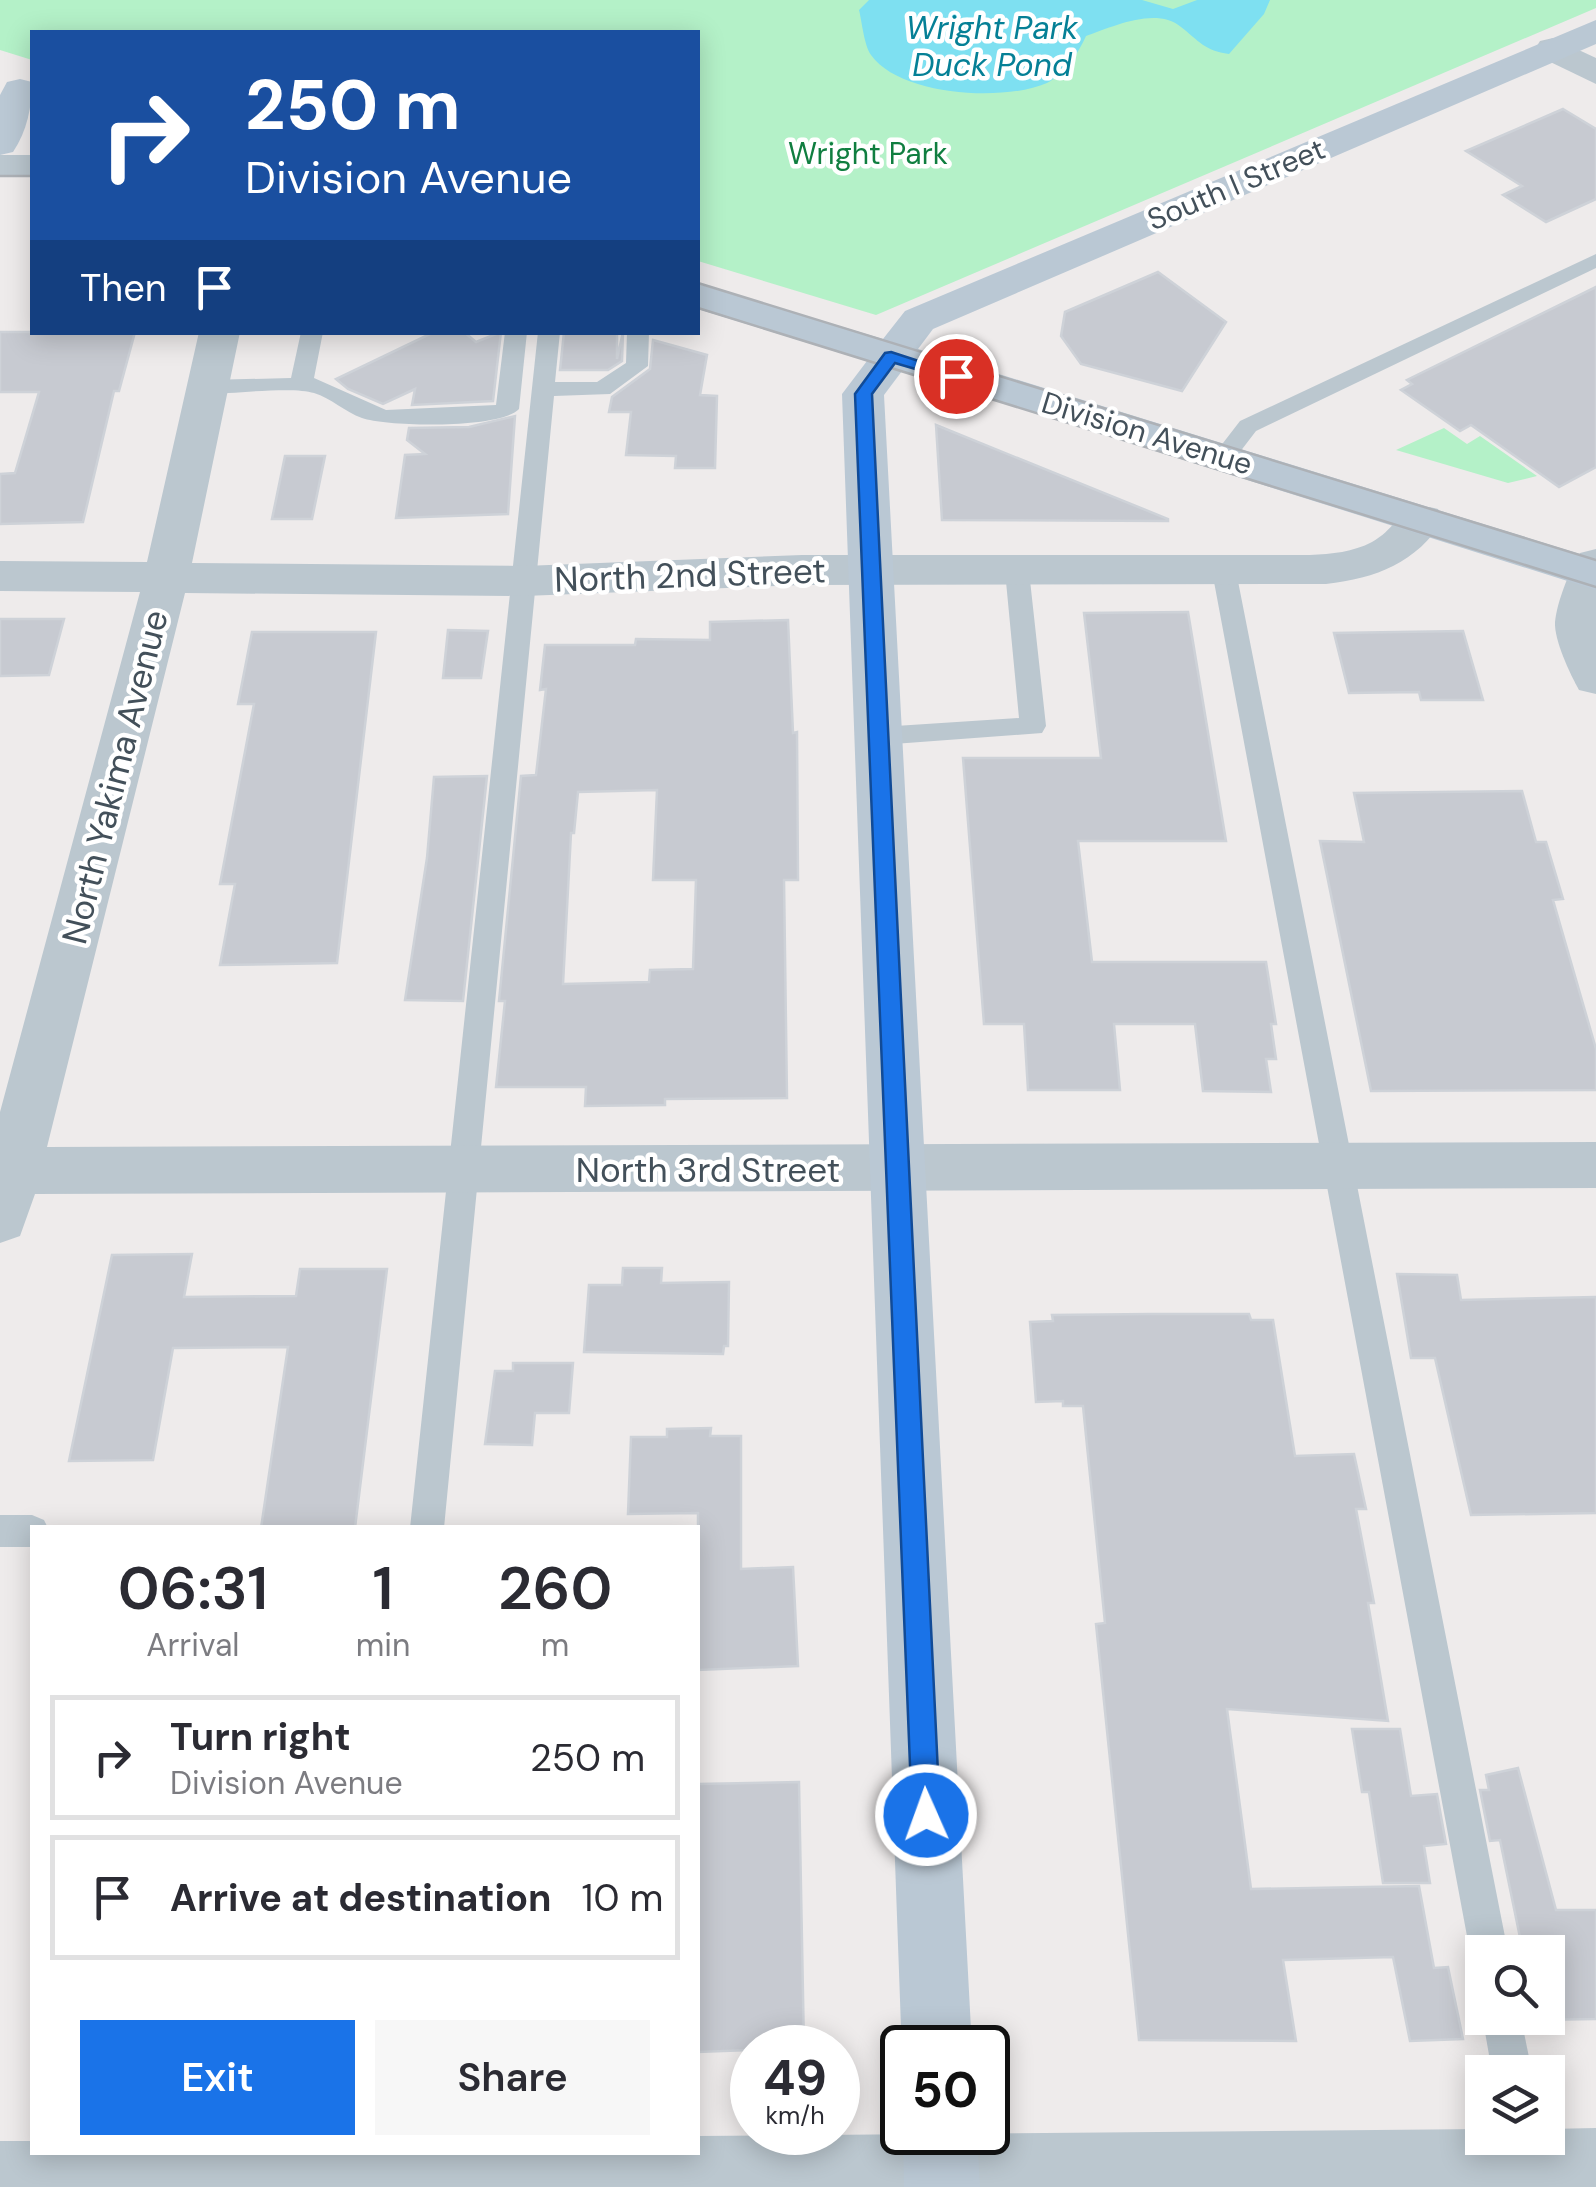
<!DOCTYPE html>
<html lang="en">
<head>
<meta charset="utf-8">
<style>
	:root { --surface:#fff; --page:#f7f7f7; --text:#2b2b33; --muted:#7c7c81; --line:#e1e1e2; --accent:#1a73e8 }
	body { margin:0; font-family:"DM Sans",sans-serif; background:var(--page); color:var(--text); height:100vh; display:flex; flex-direction:column; font-size:38px; white-space:nowrap }
	* { box-sizing:border-box; margin:0 }
	p { font-size:32px; color:var(--muted) }
	.icon { flex:none; width:55px; height:55px; fill:none; stroke:currentColor; stroke-width:2; stroke-linecap:round; stroke-linejoin:round }
	.map { position:relative; flex:1; overflow:hidden }
	.panel { position:absolute; left:30px; top:1525px; width:670px; height:630px; display:flex; flex-direction:column; background:var(--surface); border-radius:0px; box-shadow:0 5px 25px #0003 }
	.panel>* { flex:none }
	.top-card { position:absolute; left:30px; top:30px; width:670px; height:305px; border-radius:0px; box-shadow:0 5px 25px #0003; background:#1a4fa0; color:#fff; overflow:hidden }
	.tools { position:absolute; left:1465px; top:1935px; display:grid; gap:20px }
	.tools a { display:grid; place-items:center; width:100px; height:100px; border-radius:0px; background:var(--surface); box-shadow:0 5px 25px #0003; font-size:50px }
	.speed { position:absolute; left:730px; top:2025px; display:flex; gap:20px; font-size:50px; font-weight:700; text-align:center }
	.speed>* { display:grid; place-content:center; width:130px; height:130px; border-radius:50%; background:var(--surface); box-shadow:0 5px 25px #0003; line-height:1 }
	.speed small { font-size:25px; font-weight:400 }
	.speed .limit { border:5px solid #111; border-radius:15px; background:#fff; color:#111 }
	.pin { position:absolute; display:grid; place-items:center; width:85px; height:85px; color:#fff; margin:-42px; border:5px solid #fff; border-radius:50%; box-shadow:0 2px 10px #0007 }
	.me { position:absolute; width:110px; margin:-55px; rotate:358deg; stroke-linejoin:round; filter:drop-shadow(0 0 8px #0008) }
	.turn { display:flex; align-items:center; gap:35px; height:210px; padding:0 50px; font-size:45px }
	.turn .icon { width:130px; height:130px; stroke-width:2.5 }
	.turn b { display:block; font-size:70px; line-height:85px }
	.then { display:flex; align-items:center; height:95px; padding:0 50px; background:#0003; gap:20px; font-size:38px }
	.eta { display:flex; justify-content:space-evenly; align-items:center; height:170px; text-align:center }
	.eta b { font-size:60px; font-weight:600; line-height:70px }
	.primary-button { display:flex; gap:20px; margin-top:auto; padding:20px 50px }
	.primary-button a { flex:1; height:115px; border-radius:0px; background:var(--accent); color:#fff; font-size:40px; font-weight:600; line-height:115px; text-align:center }
	.primary-button a+a { background:var(--page); color:var(--text) }
	ul { padding:0; list-style:none }
	li { display:flex; align-items:center; gap:30px; height:125px; margin:0 20px 15px; padding:0 30px; border:5px solid var(--line); border-radius:0px }
	li div { flex:1 }
	li b { display:block; font-size:38px }
	li em { font-style:normal }
	.map>svg:first-child { display:block }
</style>
</head>
<body>
<div class="map">
<svg width="1596" height="2187" viewBox="0 0 1596 2187">
	<rect width="100%" height="100%" fill="#eeebeb"/>
	<g fill="#b4f1c8">
		<polygon points="0,0 1596,0 1596,8 876,315 698,261 698,32 32,32 32,60 0,50"/>
		<polygon points="1444,428 1467,444 1480,436 1537,476 1508,483 1396,450"/>
	</g>
	<path fill="#7ee0f1" d="M869,0H1142L1173,9L1197,0H1270L1264,14L1229,54C1205,51 1199,41 1181,27C1156,6 1112,27 1086,36C1079,52 1064,75 1047,83C1004,102 900,96 871,55C864,45 862,22 859,10Z"/>
	<g fill="#c7cad1" stroke="#ced2d8" stroke-width="2.5" fill-rule="evenodd">
		<polygon points="1563,109 1596,129 1596,199 1546,222 1503,195 1522,186 1466,151"/>
		<polygon points="1158,272 1226,322 1182,391 1081,364 1061,336 1065,312"/>
		<polygon points="1596,287 1596,467 1559,487 1471,425 1460,431 1401,390 1412,384 1407,380"/>
		<polygon points="0,332 135,332 119,391 114,391 83,522 0,524 0,474 15,473 39,392 0,392"/>
		<polygon points="434,332 464,332 476,342 501,332 493,401 412,405 415,389 383,404 348,389 336,379"/>
		<polygon points="564,332 617,332 617,359 623,332 622,361 608,370 560,370"/>
		<polygon points="653,340 707,355 700,395 717,396 715,468 675,468 676,456 626,455 631,412 609,412 612,397 650,369"/>
		<polygon points="515,416 508,514 396,518 405,455 425,454 407,440 409,428 469,427"/>
		<polygon points="936,425 1168,519 1168,521 942,520"/>
		<polygon points="285,456 325,456 312,519 272,519"/>
		<polygon points="1188,612 1226,841 1078,841 1092,962 1266,962 1276,1024 1271,1024 1276,1059 1266,1059 1271,1092 1203,1091 1195,1024 1114,1024 1120,1090 1028,1090 1024,1024 984,1024 963,758 1101,758 1084,613"/>
		<polygon points="0,619 64,619 49,675 0,676"/>
		<path d="M788,620L793,733L797,732L798,880H784L787,1098L665,1099V1105L585,1106L586,1087H496L505,1001H499L521,776L536,775L546,689L540,690L545,645H635L636,639L710,640V622ZM657,790L653,880H696L693,969L650,970L649,982L563,984L571,833H574L578,792Z"/>
		<polygon points="448,630 488,631 481,678 443,678"/>
		<polygon points="1463,631 1483,700 1421,700 1419,692 1349,693 1334,633"/>
		<polygon points="252,632 376,632 337,963 220,965 235,884 220,884 254,704 238,704"/>
		<polygon points="487,776 463,1001 405,1000 427,858 434,777"/>
		<polygon points="1522,791 1536,842 1546,842 1563,899 1553,900 1596,1049 1596,1090 1371,1091 1320,841 1364,842 1354,793"/>
		<polygon points="192,1254 184,1297 296,1296 300,1269 387,1269 355,1528 261,1528 288,1347 173,1348 153,1460 69,1461 112,1255"/>
		<polygon points="623,1268 662,1268 661,1283 729,1282 728,1346 724,1346 723,1354 584,1352 589,1285 622,1285"/>
		<polygon points="1397,1274 1457,1275 1461,1300 1596,1297 1596,1513 1471,1515 1435,1358 1411,1358"/>
		<polygon points="1151,1314 1249,1314 1251,1320 1273,1320 1295,1456 1354,1454 1366,1509 1356,1509 1374,1603 1368,1603 1388,1721 1227,1709 1251,1889 1419,1886 1434,1968 1448,1967 1463,2039 1410,2041 1393,1957 1283,1960 1296,2041 1139,2040 1096,1624 1105,1623 1083,1406 1063,1406 1063,1401 1036,1402 1030,1322 1053,1321 1052,1315"/>
		<polygon points="513,1363 573,1363 569,1413 535,1413 532,1445 485,1444 495,1371 513,1371"/>
		<polygon points="711,1428 710,1436 741,1436 741,1569 793,1567 798,1666 698,1670 698,1513 628,1514 631,1437 667,1437 667,1429"/>
		<polygon points="1352,1729 1400,1729 1411,1796 1437,1794 1446,1844 1424,1846 1430,1883 1383,1883 1369,1792 1362,1792"/>
		<polygon points="1518,1768 1556,1910 1596,1910 1596,2019 1537,2020 1548,2018 1548,1952 1523,1952 1500,1840 1490,1841 1480,1790 1489,1790 1486,1775"/>
		<polygon points="799,1782 804,2048 698,2052 698,1784"/>
	</g>
	<g fill="none" stroke-linecap="round" stroke-linejoin="round">
		<g fill="#bbc7cf" fill-rule="evenodd">
			<polygon points="1596,254 1596,268 1256,431 1233,461 1225,463 1213,456 1240,421"/>
			<path d="M301,332H323L314,378L386,410L496,405L505,332H527L519,409C501,429 388,427 362,418C345,412 331,398 314,393C293,386 232,394 207,394L196,387L207,380L291,378Z"/>
			<polygon points="538,332 560,332 555,382 597,382 626,363 627,332 649,332 648,366 610,394 554,396 444,1528 410,1528"/>
			<polygon points="1017,563 1029,571 1046,726 1042,733 880,745 871,743 867,736 871,729 880,727 1019,718 1005,571"/>
			<polygon points="1224,563 1236,571 1508,1952 1482,1952 1482,1969 1475,1966 1470,1952 1212,571"/>
			<polygon points="0,1515 32,1515 44,1520 48,1528 32,1528 32,1547 0,1547"/>
			<polygon points="1482,2015 1521,2018 1532,2072 1492,2072"/>
		</g>
		<g fill="#bbc7cf" fill-rule="evenodd">
			<polygon points="1553,38 1596,58 1596,84 1540,57 1535,49 1540,41"/>
			<path d="M199,332H240L192,563L524,566L802,555H1310C1332,554 1353,552 1372,542C1401,526 1400,499 1438,509L1444,519C1416,563 1377,578 1326,584L802,585L524,596L185,593L47,1147L1596,1142V1188L35,1194L20,1236L0,1243V1112L140,592L0,591V561L147,562Z"/>
			<path d="M1596,549V694L1579,690C1570,674 1554,640 1555,622C1557,601 1570,570 1580,553Z"/>
			<polygon points="1596,2128 1596,2187 0,2187 0,2141 32,2141 32,2152 698,2152 698,2136 1482,2129 1482,2138 1548,2138 1548,2129"/>
		</g>
		<rect fill="#bbc7cf" fill-rule="evenodd" x="0" y="155" width="32" height="22"/>
		<g fill="#bac8d4" fill-rule="evenodd">
			<polygon points="1596,20 1596,44 933,329 918,349 1596,559 1596,590 902,371 884,395 972,2048 902,2048 902,2055 842,394 867,361 698,309 698,284 883,339 905,311"/>
			<path d="M20,79L32,82C32,107 27,131 13,152L0,155V95L7,82Z"/>
			<polygon points="903,2132 977,2132 980,2187 904,2187"/>
		</g>
		<g stroke="#adb1b6" stroke-width="2.5">
			<polyline points="0,176 32,176"/>
			<polyline points="698,283 1596,560"/>
			<polyline points="698,308 1596,587"/>
		</g>
	</g>
	<polygon fill="#1a73e8" stroke="#114b97" stroke-width="2.5" points="891,352 965,376 956,381 895,363 872,394 940,1815 936,1825 926,1829 916,1825 912,1815 855,394 885,353"/>
	<g text-anchor="middle" dominant-baseline="central" stroke-width="9" stroke-linejoin="round" paint-order="stroke">
		<g font-size="30" fill="#107e40" stroke="#fff">
			<text x="868" y="153">Wright Park</text>
		</g>
		<g font-size="30" fill="#43505a" stroke="#fff">
			<text transform="translate(1236 184) rotate(-23)">South I Street</text>
			<text transform="translate(1147 433) rotate(17)">Division Avenue</text>
		</g>
		<g font-size="32" font-style="italic" fill="#058096" stroke="#fff">
			<text x="992" y="28">Wright Park<tspan x="992" dy="37">Duck Pond</tspan></text>
		</g>
		<g font-size="35" fill="#43505a" stroke="#fff">
			<text transform="translate(690 575) rotate(-2)">North 2nd Street</text>
			<text transform="translate(115 777) rotate(-76)">North Yakima Avenue</text>
			<text x="708" y="1170">North 3rd Street</text>
		</g>
	</g>
</svg>
<div class="tools">
<a><svg class="icon" aria-label="search" viewBox="0 0 24 24"><circle cx="10" cy="10" r="6"/><path d="M15 15l6 6"/></svg></a>
<a><svg class="icon" aria-label="layers" viewBox="0 0 24 24"><path d="M12 4l9 5-9 5-9-5zM3 14l9 5 9-5"/></svg></a>
</div>
<div class="speed"><div>49<small>km/h</small></div><div class="limit">50</div></div>
<div class="pin" style="left:956px;top:376px;background:#d93025"><svg class="icon" aria-label="arrive" viewBox="0 0 24 24"><path d="M6 21V4h12l-3 4 3 4H6"/></svg></div>
<svg class="me" style="left:926px;top:1815px" viewBox="-20 -20 40 40"><circle r="17" fill="#1a73e8" stroke="#fff" stroke-width="3"/><path d="M0-11L8 9 0 5-8 9z" fill="#fff"/></svg>
<div class="top-card">
<div class="turn"><svg class="icon" aria-label="right" viewBox="0 0 24 24"><path d="M7 20v-9h11M14 6l5 5-5 5"/></svg><div><b>250 m</b>Division Avenue</div></div>
<div class="then">Then<svg class="icon" aria-label="arrive" viewBox="0 0 24 24"><path d="M6 21V4h12l-3 4 3 4H6"/></svg></div>
</div>
<section class="panel">
<div class="eta">
<div><b>06:31</b><p>Arrival</p></div>
<div><b>1</b><p>min</p></div>
<div><b>260</b><p>m</p></div>
</div>
<ul>
<li><svg class="icon" aria-label="right" viewBox="0 0 24 24"><path d="M7 20v-9h11M14 6l5 5-5 5"/></svg><div><b>Turn right</b><p>Division Avenue</p></div><em>250 m</em></li>
<li><svg class="icon" aria-label="arrive" viewBox="0 0 24 24"><path d="M6 21V4h12l-3 4 3 4H6"/></svg><div><b>Arrive at destination</b></div><em>10 m</em></li>
</ul>
<div class="primary-button"><a>Exit</a><a>Share</a></div>
</section>
</div>
</body>
</html>
